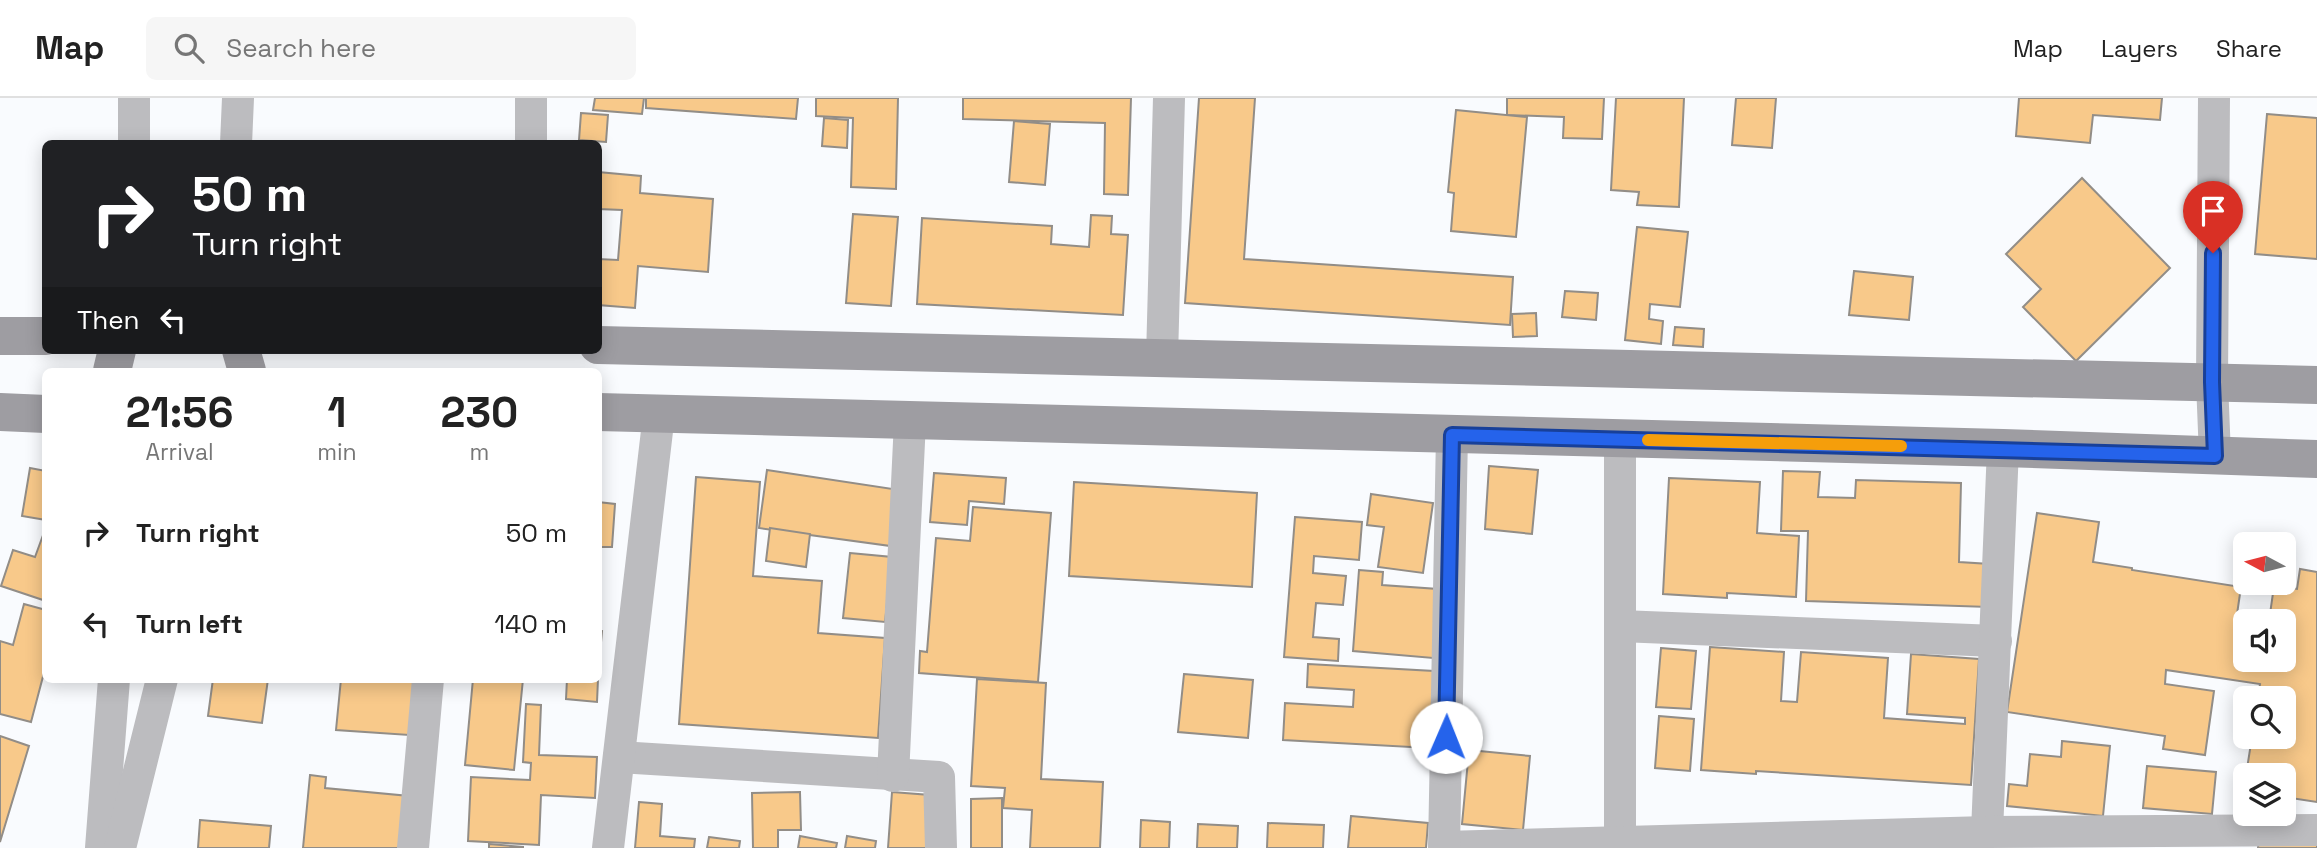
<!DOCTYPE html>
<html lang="en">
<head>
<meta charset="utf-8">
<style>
	:root { --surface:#fff; --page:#f6f6f6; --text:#222; --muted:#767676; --line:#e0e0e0 }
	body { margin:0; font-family:"Space Grotesk",sans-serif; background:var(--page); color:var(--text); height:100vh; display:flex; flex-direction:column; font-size:26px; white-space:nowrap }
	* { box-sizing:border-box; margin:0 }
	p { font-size:23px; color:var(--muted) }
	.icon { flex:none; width:38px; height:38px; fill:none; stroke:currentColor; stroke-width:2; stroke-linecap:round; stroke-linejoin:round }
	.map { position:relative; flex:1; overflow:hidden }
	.panel { position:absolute; left:42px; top:270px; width:560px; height:315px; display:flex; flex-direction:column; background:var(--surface); border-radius:10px; box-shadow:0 4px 18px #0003 }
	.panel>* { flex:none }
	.guide { position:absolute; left:42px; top:42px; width:560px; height:214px; border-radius:10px; box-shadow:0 4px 18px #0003; background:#202124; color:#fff; overflow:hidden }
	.needle { width:46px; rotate:277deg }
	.controls { position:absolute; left:2233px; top:434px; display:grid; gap:14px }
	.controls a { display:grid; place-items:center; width:63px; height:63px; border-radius:10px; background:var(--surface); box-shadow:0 4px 18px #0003; font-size:35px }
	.pin { position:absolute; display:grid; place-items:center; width:60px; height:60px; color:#fff; margin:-72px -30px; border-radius:50% 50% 50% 0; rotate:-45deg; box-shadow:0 0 7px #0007 }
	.pin .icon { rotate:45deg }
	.me { position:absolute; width:77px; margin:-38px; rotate:1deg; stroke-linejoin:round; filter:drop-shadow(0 0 5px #0008) }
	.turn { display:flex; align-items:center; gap:24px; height:147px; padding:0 35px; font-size:32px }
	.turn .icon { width:91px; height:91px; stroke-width:2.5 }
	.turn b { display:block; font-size:49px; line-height:60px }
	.then { display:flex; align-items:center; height:66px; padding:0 35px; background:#0003; gap:14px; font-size:26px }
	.eta { display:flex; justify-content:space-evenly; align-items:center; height:119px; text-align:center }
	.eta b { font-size:42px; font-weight:700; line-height:49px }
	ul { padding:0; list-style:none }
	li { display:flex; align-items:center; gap:21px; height:91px; padding:0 35px }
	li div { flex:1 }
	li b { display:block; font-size:26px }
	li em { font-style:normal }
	header { display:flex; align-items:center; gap:42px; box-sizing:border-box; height:98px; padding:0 35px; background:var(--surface); border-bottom:2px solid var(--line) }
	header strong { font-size:33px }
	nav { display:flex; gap:38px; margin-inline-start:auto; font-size:24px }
	.search { width:490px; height:63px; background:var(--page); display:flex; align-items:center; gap:18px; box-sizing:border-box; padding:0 24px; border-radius:10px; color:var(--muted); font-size:26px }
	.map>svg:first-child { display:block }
</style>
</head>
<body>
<header>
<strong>Map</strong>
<div class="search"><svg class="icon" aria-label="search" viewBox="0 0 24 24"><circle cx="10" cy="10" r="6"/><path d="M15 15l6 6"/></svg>Search here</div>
<nav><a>Map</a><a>Layers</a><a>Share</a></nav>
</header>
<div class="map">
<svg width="2317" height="750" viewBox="0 0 2317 750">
	<rect width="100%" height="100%" fill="#f9fbfe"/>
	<g fill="#f8c98a" stroke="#928d87" stroke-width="2">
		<polygon points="595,0 644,0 642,16 593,12"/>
		<polygon points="646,0 798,0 796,21 646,10"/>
		<polygon points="816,0 898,0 896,91 851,89 853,20 816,18"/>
		<polygon points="963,0 1131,0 1128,97 1104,96 1105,25 963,21"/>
		<polygon points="1199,0 1255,0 1244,161 1513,179 1510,227 1185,205"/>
		<polygon points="1507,0 1604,0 1602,41 1563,40 1564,19 1507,17"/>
		<polygon points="1616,0 1684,0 1679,109 1637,107 1639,94 1611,92"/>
		<polygon points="1736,0 1776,0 1772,50 1732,47"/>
		<polygon points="2019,0 2162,0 2160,22 2093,17 2090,45 2016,38"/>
		<polygon points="1456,12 1527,19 1516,139 1451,133 1454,95 1448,94"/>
		<polygon points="581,15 608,17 606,44 579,42"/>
		<polygon points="2267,16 2317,20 2317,161 2255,156"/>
		<polygon points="824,20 848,22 847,50 822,48"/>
		<polygon points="1014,23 1050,26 1045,87 1009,84"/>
		<polygon points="598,74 641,78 640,95 713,101 708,174 638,168 635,210 598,207 598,161 618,162 622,112 598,111"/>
		<polygon points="2082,80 2170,170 2076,263 2023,209 2041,191 2006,156"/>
		<polygon points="853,116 898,119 891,208 846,205"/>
		<polygon points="1091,117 1112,118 1111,136 1128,137 1123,217 917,206 922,120 1052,128 1051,146 1089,149"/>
		<polygon points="1637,129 1688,134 1680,209 1650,206 1649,221 1663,223 1661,246 1625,242"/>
		<polygon points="1854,173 1913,179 1909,222 1849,217"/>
		<polygon points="1565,193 1598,195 1596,222 1562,219"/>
		<polygon points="1536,215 1537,238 1513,239 1512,216"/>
		<polygon points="1675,229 1704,231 1703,249 1673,247"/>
		<polygon points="1489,368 1538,372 1532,436 1485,431"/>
		<polygon points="30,370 46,373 46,422 22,418"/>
		<polygon points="767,372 906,393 898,449 759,430"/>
		<polygon points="1783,373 1820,374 1818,399 1855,400 1856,382 1961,385 1959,464 1990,466 1989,509 1806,503 1808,433 1781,433"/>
		<polygon points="934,375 1006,380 1004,406 969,403 967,427 930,424"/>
		<polygon points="696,379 760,384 753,478 822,483 818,535 885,540 878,640 679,626"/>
		<polygon points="1669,380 1760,384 1757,435 1799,438 1796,499 1727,495 1727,500 1663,496"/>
		<polygon points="1074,384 1257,395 1252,489 1069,478"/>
		<polygon points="1371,396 1433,405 1423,475 1378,469 1384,429 1367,427"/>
		<polygon points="598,404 615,406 612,449 601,449 598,483"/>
		<polygon points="973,409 1051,415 1038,584 919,575 920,553 927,554 936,440 970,443"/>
		<polygon points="2037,415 2099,424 2093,464 2132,470 2132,472 2241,489 2236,523 2245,525 2245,562 2284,562 2284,523 2269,523 2274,488 2297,491 2300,471 2317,474 2317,704 2284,699 2284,677 2246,677 2252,639 2284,639 2284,600 2258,600 2260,586 2166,572 2165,586 2214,593 2205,657 2163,651 2165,638 2007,614"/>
		<polygon points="1295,419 1362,424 1359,462 1314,458 1313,475 1346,478 1343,507 1316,505 1313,539 1339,541 1338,563 1284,559"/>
		<polygon points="46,429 46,503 1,488 13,452 35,459"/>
		<polygon points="770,430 810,436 806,469 766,463"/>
		<polygon points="850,455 892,459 885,524 843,520"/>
		<polygon points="1359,472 1383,474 1382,487 1438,491 1433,560 1353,553"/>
		<polygon points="24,506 46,512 46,567 31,624 0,616 0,543 13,547"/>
		<polygon points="598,532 602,533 598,578"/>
		<polygon points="1710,549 1784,554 1781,603 1797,604 1801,554 1888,560 1884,620 1965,626 1965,620 1907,616 1911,556 1979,561 1971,687 1756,673 1756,676 1701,672"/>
		<polygon points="1661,550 1696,553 1691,611 1656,609"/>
		<polygon points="1308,566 1434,573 1429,650 1283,642 1285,605 1353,609 1354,592 1307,589"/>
		<polygon points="1184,576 1253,582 1248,640 1178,634"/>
		<polygon points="213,581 268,581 262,625 208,618"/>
		<polygon points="341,581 414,581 409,637 336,632"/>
		<polygon points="473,581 523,581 514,672 465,667"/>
		<polygon points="567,581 598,581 597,604 566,601"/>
		<polygon points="977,581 1046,585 1041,681 1103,684 1100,750 1030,750 1032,712 1003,710 1005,690 971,688"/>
		<polygon points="526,606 541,607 539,657 597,659 595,700 541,697 539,747 468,743 471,679 530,682 531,665 523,664"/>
		<polygon points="1659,618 1694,621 1690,673 1655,670"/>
		<polygon points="0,638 29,648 0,744"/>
		<polygon points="2062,643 2110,648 2103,718 2007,708 2009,686 2027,688 2030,656 2061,659"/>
		<polygon points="1469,652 1530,658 1523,732 1462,726"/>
		<polygon points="2147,668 2216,674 2212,716 2143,710"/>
		<polygon points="310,677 326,679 325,690 409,698 404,750 303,750"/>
		<polygon points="800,694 801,732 778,732 778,750 753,750 752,695"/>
		<polygon points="892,694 930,697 927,750 888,750"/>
		<polygon points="1002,700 1002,750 971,750 971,701"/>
		<polygon points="639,704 662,706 660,738 695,741 694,750 635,750"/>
		<polygon points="1351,718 1428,725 1426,750 1348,750"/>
		<polygon points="200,722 271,728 269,750 198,750"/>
		<polygon points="1141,722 1170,724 1169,750 1140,750"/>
		<polygon points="1268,725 1324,727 1323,750 1267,750"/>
		<polygon points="1198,726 1238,728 1237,750 1197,750"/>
		<polygon points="800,738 837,745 836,750 798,750"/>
		<polygon points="847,738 876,743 875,750 845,750"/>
		<polygon points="709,739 740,743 739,750 707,750"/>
		<polygon points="2259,740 2317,746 2317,750 2258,750"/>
		<polygon points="489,746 523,749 523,750 489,750"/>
	</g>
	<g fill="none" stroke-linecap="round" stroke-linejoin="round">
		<g stroke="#bcbcbf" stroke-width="32">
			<polyline points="134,0 134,46"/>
			<polyline points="531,0 531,46"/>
			<polyline points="2214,0 2212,284 2215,358"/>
			<polyline points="236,46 238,0"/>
			<polyline points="1162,260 1169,0"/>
			<polyline points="1620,528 1996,543"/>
			<polyline points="619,659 939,679 941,750"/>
			<polyline points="893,678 910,323"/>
			<polyline points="1987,734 2003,350"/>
			<polyline points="1620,745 1620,342"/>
			<polyline points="1444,749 1987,734 2317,732"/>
			<polyline points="101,750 114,581"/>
			<polyline points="120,750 162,581"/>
			<polyline points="413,750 428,581"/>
			<polyline points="608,750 659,316"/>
			<polyline points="1444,750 1452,337"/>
		</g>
		<g stroke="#9e9da2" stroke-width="38">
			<polyline points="0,238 46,238"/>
			<polyline points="598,247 2317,287"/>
			<polyline points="241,252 247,273"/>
			<polyline points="112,273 117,252"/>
			<polyline points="0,314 46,316"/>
			<polyline points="598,314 2003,350 2317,361"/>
		</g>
	</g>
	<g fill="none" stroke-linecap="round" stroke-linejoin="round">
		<defs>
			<polyline id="route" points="1446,639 1452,337 2215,358 2212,284 2213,155"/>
		</defs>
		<use href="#route" stroke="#184099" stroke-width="18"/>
		<use href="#route" stroke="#2563eb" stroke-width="12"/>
		<polyline stroke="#f59e0b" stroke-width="12" points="1648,342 1901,348"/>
	</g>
</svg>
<div class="controls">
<a><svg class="needle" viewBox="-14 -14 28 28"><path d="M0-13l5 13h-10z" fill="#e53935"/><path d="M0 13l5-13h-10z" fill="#767676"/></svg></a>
<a><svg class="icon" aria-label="sound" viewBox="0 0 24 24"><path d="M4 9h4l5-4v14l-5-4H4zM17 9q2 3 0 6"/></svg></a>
<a><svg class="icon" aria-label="search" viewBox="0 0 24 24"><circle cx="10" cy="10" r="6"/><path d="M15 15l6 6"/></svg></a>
<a><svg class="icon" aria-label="layers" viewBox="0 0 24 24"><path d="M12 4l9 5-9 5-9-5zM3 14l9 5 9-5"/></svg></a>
</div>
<div class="pin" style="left:2213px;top:155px;background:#d93025"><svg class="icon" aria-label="arrive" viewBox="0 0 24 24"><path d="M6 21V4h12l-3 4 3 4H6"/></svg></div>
<svg class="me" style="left:1446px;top:639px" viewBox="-20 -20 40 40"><circle r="19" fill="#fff"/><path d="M0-13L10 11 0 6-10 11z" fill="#2563eb"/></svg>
<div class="guide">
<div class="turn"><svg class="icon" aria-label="right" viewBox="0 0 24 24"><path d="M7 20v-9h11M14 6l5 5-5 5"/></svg><div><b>50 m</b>Turn right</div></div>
<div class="then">Then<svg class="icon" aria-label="left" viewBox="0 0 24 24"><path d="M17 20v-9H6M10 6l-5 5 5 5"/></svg></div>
</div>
<section class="panel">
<div class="eta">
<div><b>21:56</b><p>Arrival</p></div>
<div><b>1</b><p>min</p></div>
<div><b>230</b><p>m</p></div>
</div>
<ul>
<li><svg class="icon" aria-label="right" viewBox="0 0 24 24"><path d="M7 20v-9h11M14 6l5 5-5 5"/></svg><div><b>Turn right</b></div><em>50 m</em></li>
<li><svg class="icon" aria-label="left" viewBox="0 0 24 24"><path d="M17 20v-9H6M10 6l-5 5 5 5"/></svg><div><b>Turn left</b></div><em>140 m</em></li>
</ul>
</section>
</div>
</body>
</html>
